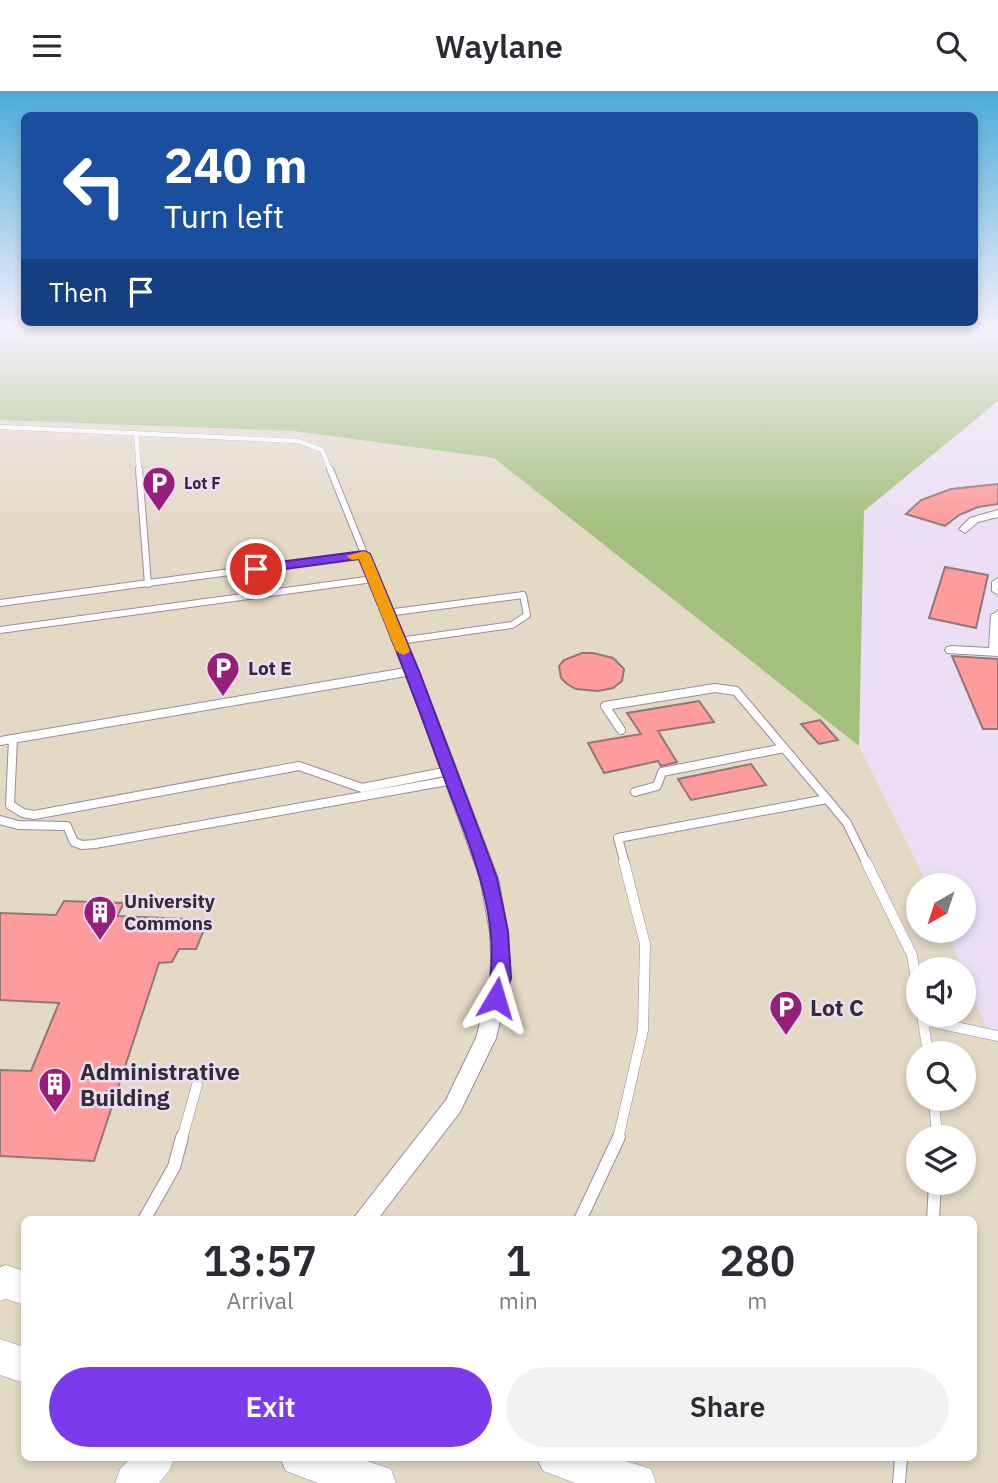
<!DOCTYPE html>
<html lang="en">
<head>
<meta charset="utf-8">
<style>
	:root { --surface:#fff; --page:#f2f2f3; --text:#2b2b33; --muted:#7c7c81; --accent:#7c3aed }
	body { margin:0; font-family:"IBM Plex Sans",sans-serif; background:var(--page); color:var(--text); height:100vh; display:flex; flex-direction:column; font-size:26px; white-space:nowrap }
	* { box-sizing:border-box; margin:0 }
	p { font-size:23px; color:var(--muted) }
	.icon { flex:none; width:38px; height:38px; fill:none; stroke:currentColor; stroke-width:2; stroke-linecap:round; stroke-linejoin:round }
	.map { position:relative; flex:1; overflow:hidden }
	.sheet { position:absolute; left:21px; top:1125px; width:956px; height:245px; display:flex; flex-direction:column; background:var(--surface); border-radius:10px; box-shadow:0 4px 10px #0003 }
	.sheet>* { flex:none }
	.banner { position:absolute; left:21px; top:21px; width:957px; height:214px; border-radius:10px; box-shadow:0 4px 10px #0003; background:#1a4fa0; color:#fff; overflow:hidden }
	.needle { width:46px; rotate:219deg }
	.tools { position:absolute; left:906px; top:782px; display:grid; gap:14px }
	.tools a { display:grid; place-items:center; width:70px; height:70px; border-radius:50%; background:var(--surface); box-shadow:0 4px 10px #0003; font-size:35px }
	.pin { position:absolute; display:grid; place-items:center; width:60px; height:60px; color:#fff; margin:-30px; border:4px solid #fff; border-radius:50%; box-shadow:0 2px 7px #0007 }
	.me { position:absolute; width:77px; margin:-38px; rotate:7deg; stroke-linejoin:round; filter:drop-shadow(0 0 5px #0008) }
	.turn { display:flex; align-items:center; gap:24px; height:147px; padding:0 28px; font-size:32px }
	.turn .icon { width:91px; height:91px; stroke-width:2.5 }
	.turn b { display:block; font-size:49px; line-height:60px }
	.then { display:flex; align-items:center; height:66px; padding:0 28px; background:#0003; gap:14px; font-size:26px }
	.eta { display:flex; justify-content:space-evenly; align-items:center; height:119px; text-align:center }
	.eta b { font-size:42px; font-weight:600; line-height:49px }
	.button { display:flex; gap:14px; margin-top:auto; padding:14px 28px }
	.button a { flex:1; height:80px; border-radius:42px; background:var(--accent); color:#fff; font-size:28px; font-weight:600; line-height:80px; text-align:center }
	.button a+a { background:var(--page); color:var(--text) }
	header { display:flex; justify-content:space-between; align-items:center; height:91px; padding:0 28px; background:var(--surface); font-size:32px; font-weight:600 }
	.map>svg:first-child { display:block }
</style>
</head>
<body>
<header><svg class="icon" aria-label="menu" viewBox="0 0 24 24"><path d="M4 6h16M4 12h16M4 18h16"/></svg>Waylane<svg class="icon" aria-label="search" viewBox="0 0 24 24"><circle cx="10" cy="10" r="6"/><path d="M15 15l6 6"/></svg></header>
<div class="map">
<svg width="998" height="1392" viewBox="0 0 998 1392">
	<rect width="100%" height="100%" fill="#ebdff6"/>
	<path fill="#e4d9c5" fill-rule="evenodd" d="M0,329L294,340L494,367L859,655L928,794H919V840H947L962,878H919V924H964V883L986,936L998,943V1392H0ZM919,962H964V1008H919ZM919,1046H964V1092H919ZM24,1129H973V1367H24Z"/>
	<polygon fill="#a3c17c" points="0,239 998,239 998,310 864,420 859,655 494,367 294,340 0,329"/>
	<g fill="#fe9c9c" stroke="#927776" stroke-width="2">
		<polygon points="998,393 998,413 978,416 959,424 945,435 906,423 921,409 951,398"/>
		<polygon points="945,476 988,484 976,537 929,527"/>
		<polygon points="582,562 593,562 613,567 624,578 622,590 613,597 598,600 576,598 567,593 561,587 559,575 564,569"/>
		<polygon points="952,565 998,568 998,638 983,638"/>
		<polygon points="699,610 714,631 658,640 677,671 661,675 658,670 604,682 588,652 641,643 627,622"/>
		<polygon points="820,629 838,649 819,653 801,633"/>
		<polygon points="751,673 766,694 691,709 678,688"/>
		<polygon points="64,810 124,812 117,825 208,829 196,858 179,858 172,871 159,872 94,1070 0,1065 0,979 31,980 59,912 0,909 0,822 56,824"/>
	</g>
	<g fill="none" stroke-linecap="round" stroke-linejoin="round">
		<defs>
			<g id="lane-far4">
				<polyline points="0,336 298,350 322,359 330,379"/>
				<polyline points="136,342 139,379"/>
			</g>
			<g id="lane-far3">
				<polyline points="139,378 148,493"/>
				<polyline points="330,378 401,554"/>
				<polyline points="0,512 364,463"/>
				<polyline points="387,522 523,504 527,524 512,534 399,550"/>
				<polyline points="0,539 373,488"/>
			</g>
			<g id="lane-far2">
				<polyline points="621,639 605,615 715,597 736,600 827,708"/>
				<polyline points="13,648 10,714 23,722 34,724 299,675 362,697 449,680"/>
				<polyline points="0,650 412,580 401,552"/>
				<polyline points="635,701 657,695 662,681 784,657"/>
				<polyline points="0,729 18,734 67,735 74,751 82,754 95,753 453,689"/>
				<polyline points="625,773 618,747 827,708 847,732 867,773"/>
			</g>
			<g id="lane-far1">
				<polyline points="866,771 912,864 919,906"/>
				<polyline points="922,924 928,962"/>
				<polyline points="923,929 998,945"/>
				<polyline points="934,1008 937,1046"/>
				<polyline points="182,1048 197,994"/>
				<polyline points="618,1048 643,939 645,853 624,771"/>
			</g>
			<g id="lane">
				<polyline points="144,1129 174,1076 182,1046"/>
				<polyline points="580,1129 619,1046"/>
				<polyline points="933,1129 935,1092"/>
				<polyline points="899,1392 901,1367"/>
			</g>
			<g id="street">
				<polygon points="998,419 998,426 978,431 965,442 959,438 970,427"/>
				<polygon points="998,487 998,504 992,500 992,491"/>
				<polygon points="998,520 998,565 947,562 945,559 947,556 952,555 989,557 991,524"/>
				<polygon points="412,576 419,580 498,787 508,841 510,887 496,947 460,1021 377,1129 352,1129 446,1009 476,947 492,887 490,841 480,787 405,580"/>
			</g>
			<g id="secondary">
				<polygon points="6,1174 24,1180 24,1214 6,1208 0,1210 0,1176"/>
				<polygon points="0,1248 24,1256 24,1292 0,1284"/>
				<polygon points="131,1367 175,1367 169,1380 159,1392 115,1392 120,1378"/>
				<polygon points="280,1367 358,1367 391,1378 396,1392 318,1392 286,1380"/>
				<polygon points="537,1367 617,1367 651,1378 656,1392 575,1392 543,1380"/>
			</g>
		</defs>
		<use href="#lane-far4" stroke="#988ca1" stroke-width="5"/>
		<use href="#lane-far3" stroke="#988ca1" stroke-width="8"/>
		<use href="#lane-far2" stroke="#988ca1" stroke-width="10"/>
		<use href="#lane-far1" stroke="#988ca1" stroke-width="11"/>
		<use href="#lane" stroke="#988ca1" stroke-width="14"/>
		<use href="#street" stroke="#988ca1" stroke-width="2"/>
		<use href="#secondary" stroke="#988ca1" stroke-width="1"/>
		<use href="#lane-far4" stroke="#fff" stroke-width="4.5"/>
		<use href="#lane-far3" stroke="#fff" stroke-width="6"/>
		<use href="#lane-far2" stroke="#fff" stroke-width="8"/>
		<use href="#lane-far1" stroke="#fff" stroke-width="10"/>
		<use href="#lane" stroke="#fff" stroke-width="12"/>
		<use href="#street" fill="#fff" fill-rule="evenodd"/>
		<use href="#secondary" fill="#fff" fill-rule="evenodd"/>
	</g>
	<linearGradient id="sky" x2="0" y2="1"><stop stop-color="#4babd8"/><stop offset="0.55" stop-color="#f6f1fb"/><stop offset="1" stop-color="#f6f1fb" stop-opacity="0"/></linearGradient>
	<rect width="998" height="434" fill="url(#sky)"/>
	<path fill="#7c3aed" stroke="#51269a" stroke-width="2" d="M364,460L370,463L419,580L497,787L508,841L511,887L503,913L496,915L489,913L486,907C507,830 466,748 440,676C415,606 388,537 359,468L256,482L250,478L256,474Z"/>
	<polygon fill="#f59e0b" points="364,460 370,463 410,560 408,562 403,564 396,560 359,468 352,469 346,465"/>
	<defs>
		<symbol id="parking-pin" viewBox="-11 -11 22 30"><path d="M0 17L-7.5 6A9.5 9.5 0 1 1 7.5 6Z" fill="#971f7a" stroke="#ebdff6"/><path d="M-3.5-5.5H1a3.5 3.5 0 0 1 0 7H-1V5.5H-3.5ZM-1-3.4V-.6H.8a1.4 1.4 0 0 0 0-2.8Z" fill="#fff"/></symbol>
		<symbol id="building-pin" viewBox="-11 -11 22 30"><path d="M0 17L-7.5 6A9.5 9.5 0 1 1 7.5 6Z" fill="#971f7a" stroke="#ebdff6"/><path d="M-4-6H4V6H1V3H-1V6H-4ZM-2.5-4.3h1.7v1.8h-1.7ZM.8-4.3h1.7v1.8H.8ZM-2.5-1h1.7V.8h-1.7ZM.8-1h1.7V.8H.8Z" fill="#fff"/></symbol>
	</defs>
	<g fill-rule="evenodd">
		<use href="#parking-pin" x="140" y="373" width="38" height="52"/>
		<use href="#parking-pin" x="204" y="558" width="38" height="52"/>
		<use href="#building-pin" x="81" y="802" width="38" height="52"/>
		<use href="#parking-pin" x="767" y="897" width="38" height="52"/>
		<use href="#building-pin" x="36" y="974" width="38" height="52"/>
	</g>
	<g text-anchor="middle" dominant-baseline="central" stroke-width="5" stroke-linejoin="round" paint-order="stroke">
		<g font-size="16" font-weight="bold" fill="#312c35" stroke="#ebdff6" text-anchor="start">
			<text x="184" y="392">Lot F</text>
		</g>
		<g font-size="19" font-weight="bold" fill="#312c35" stroke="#ebdff6" text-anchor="start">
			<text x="248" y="577">Lot E</text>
			<text x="124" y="810">University<tspan x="124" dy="22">Commons</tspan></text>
		</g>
		<g font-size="23" font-weight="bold" fill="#312c35" stroke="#ebdff6" text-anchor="start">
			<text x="810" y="916">Lot C</text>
			<text x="80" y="980">Administrative<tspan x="80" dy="26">Building</tspan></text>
		</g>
	</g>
</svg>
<div class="tools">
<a><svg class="needle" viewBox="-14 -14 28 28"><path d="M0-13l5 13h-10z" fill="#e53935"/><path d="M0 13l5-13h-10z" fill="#7c7c81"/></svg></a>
<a><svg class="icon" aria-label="sound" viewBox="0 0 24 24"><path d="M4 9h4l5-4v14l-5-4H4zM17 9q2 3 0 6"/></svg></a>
<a><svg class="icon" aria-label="search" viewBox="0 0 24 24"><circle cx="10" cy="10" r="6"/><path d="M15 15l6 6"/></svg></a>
<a><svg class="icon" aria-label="layers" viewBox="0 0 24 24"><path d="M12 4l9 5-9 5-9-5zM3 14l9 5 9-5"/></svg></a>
</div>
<div class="pin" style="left:256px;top:478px;background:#d93025"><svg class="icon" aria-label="arrive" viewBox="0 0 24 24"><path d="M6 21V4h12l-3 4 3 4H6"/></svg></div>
<svg class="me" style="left:496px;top:907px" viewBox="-20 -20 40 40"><path d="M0-17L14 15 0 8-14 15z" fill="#7c3aed" stroke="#fff" stroke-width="4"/></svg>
<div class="banner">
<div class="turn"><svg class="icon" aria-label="left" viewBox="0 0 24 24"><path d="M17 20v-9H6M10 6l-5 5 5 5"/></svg><div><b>240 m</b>Turn left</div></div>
<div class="then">Then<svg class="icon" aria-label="arrive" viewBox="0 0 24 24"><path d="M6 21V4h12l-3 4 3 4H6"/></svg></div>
</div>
<section class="sheet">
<div class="eta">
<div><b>13:57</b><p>Arrival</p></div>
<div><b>1</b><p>min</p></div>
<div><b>280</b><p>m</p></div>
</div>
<div class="button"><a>Exit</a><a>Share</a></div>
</section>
</div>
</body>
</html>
